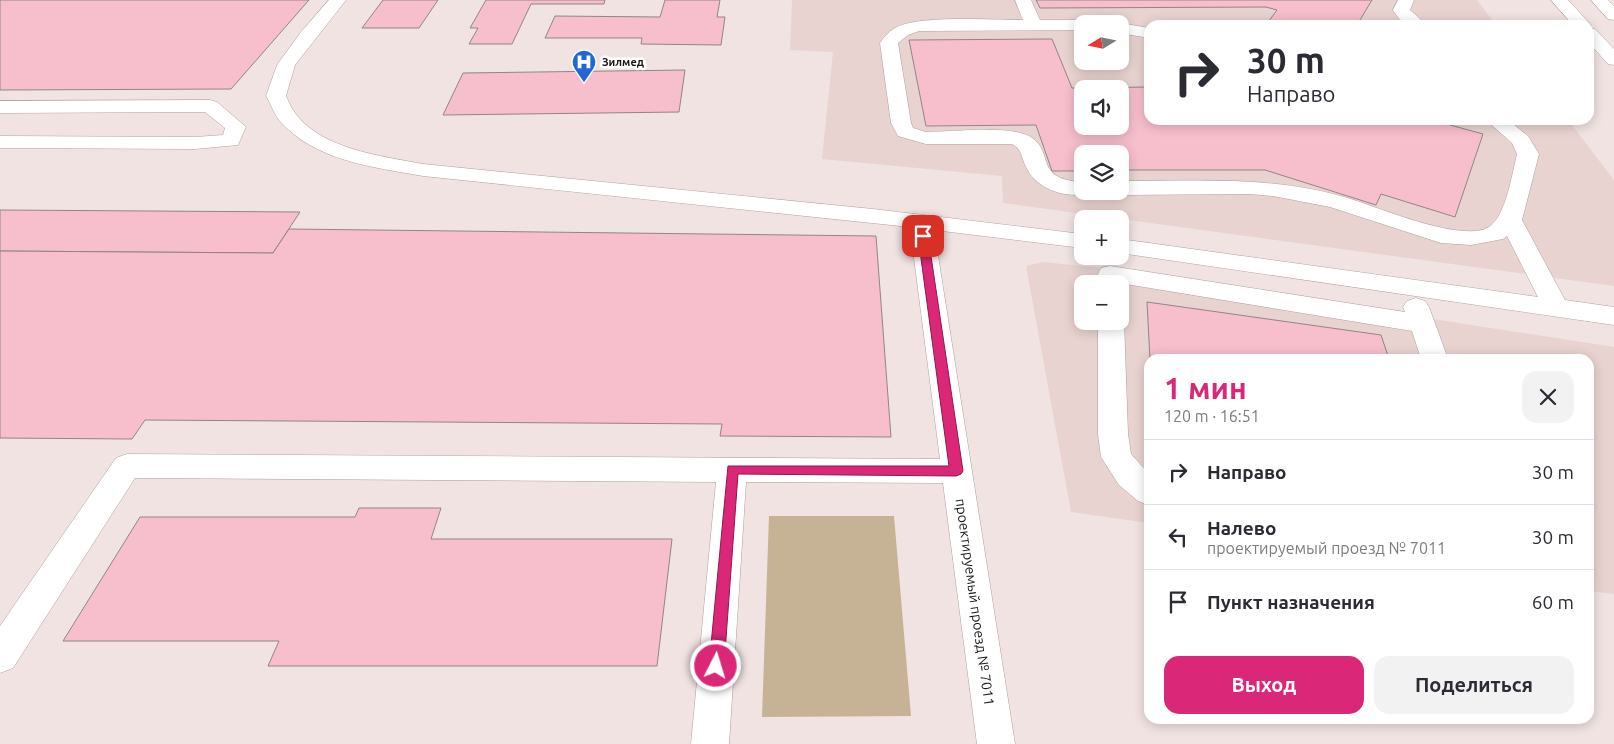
<!DOCTYPE html>
<html lang="ru">
<head>
<meta charset="utf-8">
<style>
	:root { --surface:#fff; --page:#f2f2f3; --text:#2b2b33; --muted:#7c7c81; --line:#e1e1e2; --accent:#db2777 }
	body { margin:0; font-family:Ubuntu,sans-serif; background:var(--page); color:var(--text); height:100vh; display:flex; flex-direction:column; font-size:19px; white-space:nowrap }
	* { box-sizing:border-box; margin:0 }
	p { font-size:16px; color:var(--muted) }
	.icon { flex:none; width:28px; height:28px; fill:none; stroke:currentColor; stroke-width:2; stroke-linecap:round; stroke-linejoin:round }
	.map { position:relative; flex:1; overflow:hidden }
	.side { position:absolute; left:1144px; top:354px; width:450px; height:370px; display:flex; flex-direction:column; background:var(--surface); border-radius:15px; box-shadow:0 2px 12px #0003 }
	.side>* { flex:none }
	.hud { position:absolute; left:1144px; top:20px; width:450px; height:105px; border-radius:15px; box-shadow:0 2px 12px #0003; background:#fff; color:var(--text); overflow:hidden }
	.needle { width:32px; rotate:260deg }
	.fabs { position:absolute; left:1074px; top:15px; display:grid; gap:10px }
	.fabs a { display:grid; place-items:center; width:55px; height:55px; border-radius:10px; background:var(--surface); box-shadow:0 2px 12px #0003; font-size:25px }
	.pin { position:absolute; display:grid; place-items:center; width:42px; height:42px; color:#fff; margin:-21px; border-radius:10px; box-shadow:0 2px 8px #0006 }
	.me { position:absolute; width:55px; margin:-28px; rotate:5deg; stroke-linejoin:round; filter:drop-shadow(0 0 4px #0008) }
	.turn { display:flex; align-items:center; gap:18px; height:105px; padding:0 20px; font-size:22px }
	.turn .icon { width:65px; height:65px; stroke-width:2.5 }
	.turn b { display:block; font-size:35px; line-height:42px }
	.round { display:grid; place-items:center; flex:none; width:52px; height:52px; border-radius:15px; background:var(--page) }
	.summary { display:flex; align-items:center; justify-content:space-between; height:85px; padding:0 20px }
	h1 { font-size:30px; font-weight:600; line-height:38px; color:var(--accent) }
	.button { display:flex; gap:10px; margin-top:auto; padding:10px 20px }
	.button a { flex:1; height:58px; border-radius:15px; background:var(--accent); color:#fff; font-size:20px; font-weight:600; line-height:58px; text-align:center }
	.button a+a { background:var(--page); color:var(--text) }
	ul { padding:0; list-style:none }
	li { display:flex; align-items:center; gap:15px; height:65px; padding:0 20px; border-top:1px solid var(--line) }
	li div { flex:1 }
	li b { display:block; font-size:19px }
	li em { font-style:normal }
	.map>svg:first-child { display:block }
</style>
</head>
<body>
<div class="map">
<svg width="1614" height="744" viewBox="0 0 1614 744">
	<rect width="100%" height="100%" fill="#f0e3e2"/>
	<g fill="#e8d3d0" fill-rule="evenodd">
		<path d="M792,0H1477L1496,25H1149V120H1568L1614,180V286L1003,203L1002,176L822,159L833,52L790,50ZM1082,24H1120V61H1082ZM1082,89H1120V126H1082ZM1082,154H1120V191H1082Z"/>
		<path d="M1043,262L1110,269L1614,347V594L1589,591V359H1149V523L1071,512L1026,266ZM1082,284H1120V321H1082Z"/>
	</g>
	<polygon fill="#c6b396" points="769,516 894,516 911,716 762,717"/>
	<g fill="#f7becc" stroke="#918588" fill-rule="evenodd">
		<polygon points="0,0 309,0 231,89 0,90"/>
		<polygon points="383,0 438,0 419,28 362,28"/>
		<polygon points="486,0 605,0 604,4 531,4 512,44 469,44 478,28 470,28"/>
		<polygon points="665,0 720,0 717,17 725,17 721,45 641,44 642,38 545,38 555,16 660,17"/>
		<polygon points="1036,0 1372,0 1357,25 1266,25 1277,10 1266,7 1040,8"/>
		<path d="M1052,39L1072,88L1149,87V120H1432L1483,134L1455,217L1381,194L1376,205L1265,170H1120V154H1082V171H1052L1036,125L926,126L909,40ZM1082,89H1120V126H1082Z"/>
		<polygon points="685,70 679,112 443,115 463,73"/>
		<polygon points="0,210 300,212 273,253 0,251"/>
		<polygon points="289,229 876,236 891,437 720,436 722,424 145,420 132,439 0,438 0,251 273,253"/>
		<polygon points="1147,302 1381,335 1389,359 1150,359"/>
		<polygon points="359,508 441,508 431,539 672,539 657,666 268,666 279,641 63,641 140,517 355,517"/>
	</g>
	<g fill="none" stroke-linecap="round" stroke-linejoin="round">
		<defs>
			<g id="minor">
				<path d="M329,0H346L295,65L286,96C288,100 290,106 293,110C318,149 381,156 423,164L873,209L1082,234V248L934,230L1015,744H977L943,483L746,482L729,744H691L716,482L135,478L13,668L0,673V626L116,458L127,454L940,459L910,227L423,176C373,167 314,161 279,120C273,112 271,104 266,96L277,65L301,32Z"/>
				<path d="M1015,0H1031L1040,20H1082L1090,24H1082V30L919,31L908,35L898,43L911,123L913,128L926,132C951,132 1007,125 1029,136C1056,151 1032,179 1082,182V191H1091L1090,193C1066,199 1037,190 1026,167C1021,157 1022,149 1012,144H926L898,136L891,123L880,43C885,36 889,31 897,27C922,15 992,20 1023,20Z"/>
				<path d="M1398,0H1414L1410,10L1427,25C1407,25 1404,27 1393,10Z"/>
				<polygon points="1551,0 1568,0 1591,25 1589,28 1589,25 1573,25"/>
				<polygon points="1591,0 1608,0 1614,6 1614,20 1608,19"/>
				<polygon points="1120,23 1149,28 1149,38 1120,33 1120,24 1116,24"/>
				<polygon points="1589,28 1595,29 1614,49 1614,65 1608,64 1589,43"/>
				<polygon points="210,100 217,102 246,127 238,145 195,149 0,148 0,136 195,137 223,135 225,128 205,112 0,113 0,101"/>
				<path d="M1486,120H1508L1528,136L1539,154L1522,220L1565,300L1614,307V325L1120,253V239L1538,297L1507,236L1503,239L1471,245L1441,243L1330,207L1273,196L1250,194L1120,195L1111,191H1120V181C1201,181 1279,175 1357,201C1384,210 1465,243 1489,227C1506,216 1512,174 1517,154L1512,143Z"/>
				<polygon points="1110,266 1405,312 1403,307 1407,301 1416,298 1425,301 1429,307 1448,359 1421,359 1412,331 1101,280 1098,274 1101,268"/>
				<polygon points="1120,315 1124,321 1128,434 1131,454 1149,474 1149,505 1138,501 1119,485 1101,457 1098,434 1098,321 1120,321"/>
			</g>
		</defs>
		<use href="#minor" stroke="#ada19f" stroke-width="1"/>
		<use href="#minor" fill="#fff" fill-rule="evenodd"/>
	</g>
	<polygon fill="#db2777" stroke="#8e194d" points="923,233 928,236 963,471 961,474 956,476 738,474 724,666 721,671 716,673 711,671 709,666 728,466 949,466 918,236"/>
	<defs>
		<symbol id="hospital-pin" viewBox="-11 -11 22 30"><path d="M0 17L-7.5 6A9.5 9.5 0 1 1 7.5 6Z" fill="#2367d3" stroke="#fff"/><path d="M-5-5h3v3.5h4V-5h3V5h-3V1.5h-4V5h-3Z" fill="#fff"/></symbol>
	</defs>
	<g fill-rule="evenodd">
		<use href="#hospital-pin" x="570" y="48" width="28" height="38"/>
	</g>
	<g text-anchor="middle" dominant-baseline="central" stroke-width="5" stroke-linejoin="round" paint-order="stroke">
		<g font-size="11" font-weight="bold" fill="#1a1515" stroke="#fff" text-anchor="start">
			<text x="602" y="62">Зилмед</text>
		</g>
		<g font-size="14" fill="#1a1515" stroke="#fff">
			<text transform="translate(975 602) rotate(82)">проектируемый проезд № 7011</text>
		</g>
	</g>
</svg>
<div class="fabs">
<a><svg class="needle" viewBox="-14 -14 28 28"><path d="M0-13l5 13h-10z" fill="#e53935"/><path d="M0 13l5-13h-10z" fill="#7c7c81"/></svg></a>
<a><svg class="icon" aria-label="sound" viewBox="0 0 24 24"><path d="M4 9h4l5-4v14l-5-4H4zM17 9q2 3 0 6"/></svg></a>
<a><svg class="icon" aria-label="layers" viewBox="0 0 24 24"><path d="M12 4l9 5-9 5-9-5zM3 14l9 5 9-5"/></svg></a>
<a>+</a>
<a>−</a>
</div>
<div class="pin" style="left:923px;top:236px;background:#d93025"><svg class="icon" aria-label="arrive" viewBox="0 0 24 24"><path d="M6 21V4h12l-3 4 3 4H6"/></svg></div>
<svg class="me" style="left:716px;top:666px" viewBox="-20 -20 40 40"><circle r="17" fill="#db2777" stroke="#fff" stroke-width="3"/><path d="M0-11L8 9 0 5-8 9z" fill="#fff"/></svg>
<div class="hud">
<div class="turn"><svg class="icon" aria-label="right" viewBox="0 0 24 24"><path d="M7 20v-9h11M14 6l5 5-5 5"/></svg><div><b>30 m</b>Направо</div></div>
</div>
<section class="side">
<div class="summary"><div><h1>1 мин</h1><p>120 m · 16:51</p></div><a class="round"><svg class="icon" aria-label="close" viewBox="0 0 24 24"><path d="M6 6l12 12M18 6L6 18"/></svg></a></div>
<ul>
<li><svg class="icon" aria-label="right" viewBox="0 0 24 24"><path d="M7 20v-9h11M14 6l5 5-5 5"/></svg><div><b>Направо</b></div><em>30 m</em></li>
<li><svg class="icon" aria-label="left" viewBox="0 0 24 24"><path d="M17 20v-9H6M10 6l-5 5 5 5"/></svg><div><b>Налево</b><p>проектируемый проезд № 7011</p></div><em>30 m</em></li>
<li><svg class="icon" aria-label="arrive" viewBox="0 0 24 24"><path d="M6 21V4h12l-3 4 3 4H6"/></svg><div><b>Пункт назначения</b></div><em>60 m</em></li>
</ul>
<div class="button"><a>Выход</a><a>Поделиться</a></div>
</section>
</div>
</body>
</html>
